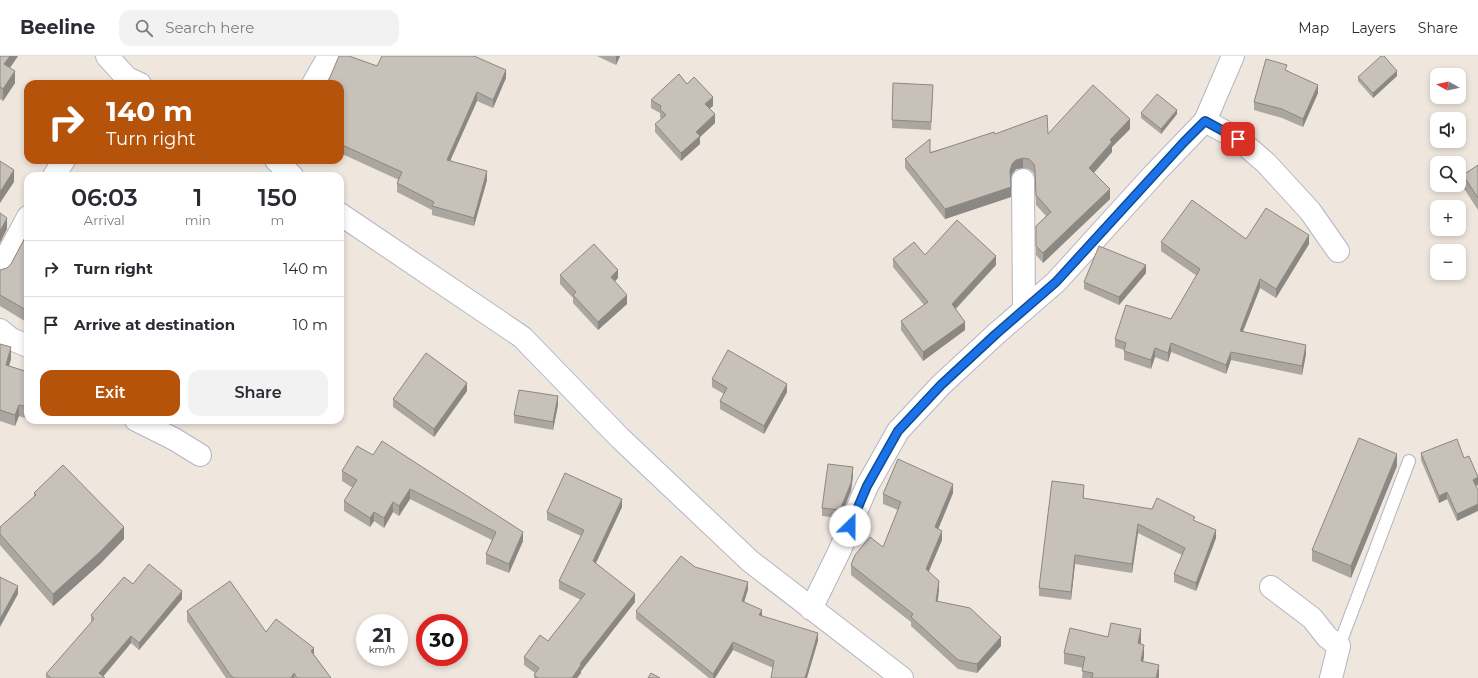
<!DOCTYPE html>
<html lang="en">
<head>
<meta charset="utf-8">
<style>
	:root { --surface:#fff; --page:#f2f2f3; --text:#2b2b33; --muted:#7c7c81; --line:#e1e1e2; --accent:#b45309 }
	body { margin:0; font-family:Montserrat,sans-serif; background:var(--page); color:var(--text); height:100vh; display:flex; flex-direction:column; font-size:15px; white-space:nowrap }
	* { box-sizing:border-box; margin:0 }
	p { font-size:13px; color:var(--muted) }
	.icon { flex:none; width:22px; height:22px; fill:none; stroke:currentColor; stroke-width:2; stroke-linecap:round; stroke-linejoin:round }
	.map { position:relative; flex:1; overflow:hidden }
	.drawer { position:absolute; left:24px; top:116px; width:320px; height:252px; display:flex; flex-direction:column; background:var(--surface); border-radius:12px; box-shadow:0 2px 6px #0003 }
	.drawer>* { flex:none }
	.banner { position:absolute; left:24px; top:24px; width:320px; height:84px; border-radius:12px; box-shadow:0 2px 6px #0003; background:#b45309; color:#fff; overflow:hidden }
	.needle { width:26px; rotate:278deg }
	.buttons { position:absolute; left:1430px; top:12px; display:grid; gap:8px }
	.buttons a { display:grid; place-items:center; width:36px; height:36px; border-radius:8px; background:var(--surface); box-shadow:0 2px 6px #0003; font-size:20px }
	.speed { position:absolute; left:356px; top:558px; display:flex; gap:8px; font-size:20px; font-weight:700; text-align:center }
	.speed>* { display:grid; place-content:center; width:52px; height:52px; border-radius:50%; background:var(--surface); box-shadow:0 2px 6px #0003; line-height:1 }
	.speed small { font-size:10px; font-weight:400 }
	.speed .limit { border:6px solid #d22; background:#fff; color:#111 }
	.pin { position:absolute; display:grid; place-items:center; width:34px; height:34px; color:#fff; margin:-17px; border-radius:8px; box-shadow:0 2px 6px #0006 }
	.me { position:absolute; width:44px; margin:-22px; rotate:23deg; stroke-linejoin:round; filter:drop-shadow(0 0 3px #0008) }
	.turn { display:flex; align-items:center; gap:14px; height:84px; padding:0 16px; font-size:18px }
	.turn .icon { width:52px; height:52px; stroke-width:2.5 }
	.turn b { display:block; font-size:28px; line-height:34px }
	.eta { display:flex; justify-content:space-evenly; align-items:center; height:68px; text-align:center }
	.eta b { font-size:24px; font-weight:600; line-height:28px }
	.button { display:flex; gap:8px; margin-top:auto; padding:8px 16px }
	.button a { flex:1; height:46px; border-radius:12px; background:var(--accent); color:#fff; font-size:16px; font-weight:600; line-height:46px; text-align:center }
	.button a+a { background:var(--page); color:var(--text) }
	ul { padding:0; list-style:none }
	li { display:flex; align-items:center; gap:12px; height:56px; padding:0 16px; border-top:1px solid var(--line) }
	li div { flex:1 }
	li b { display:block; font-size:15px }
	li em { font-style:normal }
	header { display:flex; align-items:center; gap:24px; box-sizing:border-box; height:56px; padding:0 20px; background:var(--surface); border-bottom:1px solid var(--line) }
	header strong { font-size:19px }
	nav { display:flex; gap:22px; margin-inline-start:auto; font-size:14px }
	.search { width:280px; height:36px; background:var(--page); display:flex; align-items:center; gap:10px; box-sizing:border-box; padding:0 14px; border-radius:12px; color:var(--muted); font-size:15px }
	.map>svg:first-child { display:block }
</style>
</head>
<body>
<header>
<strong>Beeline</strong>
<div class="search"><svg class="icon" aria-label="search" viewBox="0 0 24 24"><circle cx="10" cy="10" r="6"/><path d="M15 15l6 6"/></svg>Search here</div>
<nav><a>Map</a><a>Layers</a><a>Share</a></nav>
</header>
<div class="map">
<svg width="1478" height="622" viewBox="0 0 1478 622">
	<rect width="100%" height="100%" fill="#efe6de"/>
	<g fill="none" stroke-linecap="round" stroke-linejoin="round">
		<defs>
			<polyline id="service" points="1339,590 1409,405"/>
			<g id="minor">
				<polyline points="107,0 127,22 140,28"/>
				<polyline points="313,28 329,0"/>
				<polyline points="1205,65 1233,0"/>
				<polyline points="276,104 292,120"/>
				<polyline points="54,120 64,104"/>
				<polyline points="1023,124 1024,253"/>
				<polyline points="340,158 522,281 620,382 750,505 902,622"/>
				<polyline points="0,213 28,161"/>
				<polyline points="0,274 11,283 28,290"/>
				<polyline points="136,364 174,383 200,399"/>
				<polyline points="1271,531 1312,562 1327,581 1339,590 1331,622"/>
				<polyline points="811,553 839,496 867,430 898,375 941,329 996,278 1056,226 1155,117 1205,65 1238,83 1266,107 1310,155 1338,195"/>
			</g>
		</defs>
		<use href="#service" stroke="#b2b6c1" stroke-width="14"/>
		<use href="#minor" stroke="#b2b6c1" stroke-width="24"/>
		<use href="#service" stroke="#fff" stroke-width="12"/>
		<use href="#minor" stroke="#fff" stroke-width="22"/>
	</g>
	<g fill="#aba69f">
		<polygon points="0,0 18,0 10,12 15,27 3,45 0,43"/>
		<polygon points="597,0 620,0 616,9"/>
		<polygon points="1287,14 1318,37 1303,71 1282,62 1254,54 1254,46"/>
		<polygon points="1397,20 1373,42 1358,25 1358,21"/>
		<polygon points="506,22 493,52 477,45 450,104 487,124 474,170 432,159 432,154 397,136 397,127 399,124 351,102 340,97 340,28"/>
		<polygon points="687,28 713,50 710,52 715,67 700,81 700,88 681,105 655,76 655,68 661,63 660,61 660,57 651,52 651,44"/>
		<polygon points="933,37 931,74 892,72 892,64"/>
		<polygon points="1141,57 1177,58 1161,78 1141,62"/>
		<polygon points="1130,73 1112,91 1112,96 1094,117 1110,143 1043,207 1036,199 1036,170 1046,160 1036,149 1035,124 1034,117 1029,113 1023,112 1016,113 1012,118 1011,124 1011,141 945,163 905,112 905,103 995,78 1048,78"/>
		<polygon points="1478,109 1478,154 1463,131 1463,119"/>
		<polygon points="28,176 28,267 0,250 0,214 7,212 11,208"/>
		<polygon points="1246,183 1309,188 1276,242 1260,232 1243,275 1306,298 1302,319 1231,304 1226,318 1171,296 1168,306 1155,301 1151,313 1124,304 1124,294 1115,291 1115,283 1171,263 1197,220 1161,195 1161,186"/>
		<polygon points="925,199 996,209 956,253 965,274 923,305 901,274 901,265 924,249 893,211 893,203"/>
		<polygon points="1146,217 1119,249 1084,233 1084,226"/>
		<polygon points="560,219 618,222 615,225 627,248 598,274 573,247 573,242 560,228"/>
		<polygon points="0,288 11,303 9,310 28,316 28,363 19,360 15,370 0,365"/>
		<polygon points="712,323 787,336 764,378 720,353 720,345 724,338 712,331"/>
		<polygon points="467,335 434,381 393,351 393,343"/>
		<polygon points="558,349 553,374 514,367 514,359"/>
		<polygon points="1421,397 1464,402 1478,421 1478,429 1476,430 1457,465 1447,443 1439,447 1421,404"/>
		<polygon points="373,399 523,485 509,517 486,508 486,498 492,484 410,443 399,460 393,456 384,472 374,465 370,471 344,455 344,445 353,432 342,425 342,415"/>
		<polygon points="1397,410 1351,522 1312,505 1312,494"/>
		<polygon points="853,420 851,435 840,462 822,460 822,452"/>
		<polygon points="34,437 124,483 100,508 53,550 0,489 0,471 34,441"/>
		<polygon points="953,437 938,473 942,484 929,515 939,534 938,545 1001,590 977,617 958,613 911,570 911,566 851,519 851,509 883,491 898,454 883,448 883,438"/>
		<polygon points="1084,437 1084,442 1195,465 1216,482 1196,535 1174,526 1174,518 1182,499 1138,477 1132,517 1075,508 1071,544 1039,540 1039,532"/>
		<polygon points="622,451 596,507 635,546 581,615 581,617 577,622 534,622 534,619 535,617 524,609 524,601 548,585 581,544 559,533 559,525 581,480 547,464 547,456"/>
		<polygon points="133,528 182,543 139,594 131,587 103,620 105,622 46,622 46,618 91,567 91,559"/>
		<polygon points="748,533 744,546 762,560 818,585 773,612 733,594 715,622 709,622 636,563 636,555"/>
		<polygon points="187,555 266,576 314,599 331,622 226,622 187,565"/>
		<polygon points="1108,581 1141,585 1141,588 1144,601 1143,605 1159,620 1159,622 1082,622 1083,612 1064,608 1064,597"/>
	</g>
	<g fill="#8b8782">
		<polygon points="10,0 18,0 4,20 4,8"/>
		<polygon points="616,0 620,0 616,9"/>
		<polygon points="506,14 506,22 493,52 493,44"/>
		<polygon points="15,15 15,27 3,45 3,33"/>
		<polygon points="1397,15 1397,20 1373,42 1373,37"/>
		<polygon points="1318,29 1318,37 1303,71 1303,63"/>
		<polygon points="477,36 477,45 447,112 447,104"/>
		<polygon points="713,41 713,50 705,56 705,48"/>
		<polygon points="1177,54 1177,58 1161,78 1161,73"/>
		<polygon points="715,58 715,67 700,81 700,88 681,105 681,97 696,76"/>
		<polygon points="1130,63 1130,73 1112,91 1112,96 1089,122 1089,112 1110,84"/>
		<polygon points="1023,102 1023,112 1016,113 1012,118 1010,124 1010,115 1012,108 1016,104"/>
		<polygon points="14,114 14,126 0,147 0,136"/>
		<polygon points="487,115 487,124 474,170 474,162"/>
		<polygon points="1011,131 1011,141 945,163 945,153"/>
		<polygon points="1110,133 1110,143 1043,207 1043,197"/>
		<polygon points="7,162 7,173 0,187 0,175"/>
		<polygon points="1309,179 1309,188 1276,242 1276,233"/>
		<polygon points="996,200 996,209 952,256 952,248"/>
		<polygon points="1146,209 1146,217 1119,249 1119,241"/>
		<polygon points="618,214 618,222 611,229 611,221"/>
		<polygon points="1260,223 1260,232 1240,283 1240,275"/>
		<polygon points="627,239 627,248 598,274 598,266"/>
		<polygon points="965,266 965,274 923,305 923,296"/>
		<polygon points="1171,287 1171,296 1168,306 1168,297"/>
		<polygon points="1306,289 1306,298 1302,319 1302,310"/>
		<polygon points="11,291 11,303 6,320 6,309"/>
		<polygon points="1155,292 1155,301 1151,313 1151,304"/>
		<polygon points="1231,296 1231,304 1226,318 1226,309"/>
		<polygon points="467,327 467,335 434,381 434,373"/>
		<polygon points="787,328 787,336 764,378 764,370"/>
		<polygon points="558,340 558,349 553,374 553,366"/>
		<polygon points="19,349 19,360 15,370 15,359"/>
		<polygon points="1397,398 1397,410 1351,522 1351,510"/>
		<polygon points="853,411 853,420 851,435 840,462 840,454"/>
		<polygon points="1478,421 1478,429 1473,431 1473,424"/>
		<polygon points="953,428 953,437 935,481 935,471"/>
		<polygon points="410,433 410,443 399,460 399,450"/>
		<polygon points="1447,436 1447,443 1439,447 1439,440"/>
		<polygon points="622,443 622,451 593,513 593,505"/>
		<polygon points="393,446 393,456 384,472 384,462"/>
		<polygon points="1478,448 1478,455 1457,465 1457,458"/>
		<polygon points="374,456 374,465 370,471 370,462"/>
		<polygon points="1138,468 1138,477 1132,517 1132,508"/>
		<polygon points="124,471 124,483 100,508 53,550 53,538"/>
		<polygon points="1216,474 1216,482 1196,535 1196,527"/>
		<polygon points="942,475 942,484 926,522 926,513"/>
		<polygon points="523,476 523,485 509,517 509,508"/>
		<polygon points="1075,499 1075,508 1071,544 1071,536"/>
		<polygon points="939,525 939,534 936,554 936,545"/>
		<polygon points="748,526 748,533 742,553 742,545"/>
		<polygon points="18,530 18,538 0,571 0,563"/>
		<polygon points="182,535 182,543 139,594 139,587"/>
		<polygon points="635,538 635,546 581,615 581,617 577,622 572,622 580,608"/>
		<polygon points="762,554 762,561 759,559"/>
		<polygon points="1141,573 1141,585 1138,599 1138,587"/>
		<polygon points="818,577 818,585 807,622 805,622"/>
		<polygon points="131,580 131,587 102,622 99,617"/>
		<polygon points="1001,581 1001,590 977,617 977,608"/>
		<polygon points="733,586 733,594 715,622 713,622 713,618"/>
		<polygon points="1144,589 1144,601 1141,616 1141,605"/>
		<polygon points="314,592 314,601 311,595"/>
		<polygon points="1159,609 1159,622 1156,622"/>
		<polygon points="294,617 294,622 291,622"/>
	</g>
	<g fill="#c7c1b9" stroke="#8b8782">
		<polygon points="0,0 10,0 4,8 15,15 3,33 0,31"/>
		<polygon points="339,0 349,0 377,10 382,0 474,0 506,14 493,44 477,36 447,104 487,115 474,162 432,150 434,146 397,127 402,116 351,93 340,88 340,28 327,28"/>
		<polygon points="1381,0 1384,0 1397,15 1373,37 1358,21"/>
		<polygon points="1266,3 1287,9 1285,14 1318,29 1303,63 1282,53 1254,46"/>
		<polygon points="679,18 687,28 694,21 713,41 705,48 715,58 696,76 700,80 681,97 655,68 666,59 660,53 661,50 651,44"/>
		<polygon points="893,27 933,29 931,66 892,64"/>
		<polygon points="1093,29 1130,63 1110,84 1112,86 1089,112 1110,133 1043,197 1036,190 1036,170 1051,156 1036,139 1035,114 1034,108 1029,103 1023,102 1016,104 1012,108 1010,115 1011,131 945,153 905,103 930,83 930,97 994,76 995,78 1047,59 1048,78"/>
		<polygon points="1157,38 1177,54 1161,73 1141,57"/>
		<polygon points="0,105 14,114 0,136"/>
		<polygon points="1478,109 1478,142 1463,119"/>
		<polygon points="1192,144 1246,183 1266,152 1309,179 1276,233 1260,223 1240,275 1306,289 1302,310 1231,296 1226,309 1171,287 1168,297 1155,292 1151,304 1124,295 1126,287 1115,283 1126,249 1171,263 1200,213 1161,186"/>
		<polygon points="0,157 7,162 0,175"/>
		<polygon points="957,164 996,200 952,248 965,266 923,296 901,265 928,246 893,203 914,186 925,199"/>
		<polygon points="28,176 28,255 0,239 0,214 7,212 11,208"/>
		<polygon points="594,188 618,214 611,221 627,239 598,266 573,239 576,236 560,219"/>
		<polygon points="1099,190 1146,209 1119,241 1084,226"/>
		<polygon points="0,288 11,291 6,309 28,316 28,351 19,349 15,359 0,354"/>
		<polygon points="728,294 787,328 764,370 720,345 727,332 712,323"/>
		<polygon points="426,297 467,327 434,373 393,343"/>
		<polygon points="519,334 558,340 553,366 514,359"/>
		<polygon points="1359,382 1397,398 1351,510 1312,494"/>
		<polygon points="1457,383 1464,402 1469,400 1478,421 1473,424 1478,434 1478,448 1457,458 1447,436 1439,440 1421,397"/>
		<polygon points="382,385 523,476 509,508 486,498 496,476 410,433 399,450 393,446 384,462 374,456 370,462 344,445 357,424 342,415 357,390 373,399"/>
		<polygon points="898,403 953,428 935,471 942,475 926,513 939,525 936,545 970,552 1001,581 977,608 958,604 911,561 913,558 851,509 855,499 870,481 883,491 901,446 883,438"/>
		<polygon points="828,408 853,411 851,427 840,454 822,452"/>
		<polygon points="63,409 124,471 100,496 53,538 0,478 0,471 36,439 34,437"/>
		<polygon points="565,417 622,443 593,505 635,538 580,608 581,609 572,622 538,622 534,619 539,612 524,601 540,579 548,585 585,538 559,525 584,474 547,456"/>
		<polygon points="1052,425 1084,429 1083,442 1152,453 1157,442 1195,461 1193,464 1216,474 1196,527 1174,518 1185,492 1138,468 1132,508 1075,499 1071,536 1039,532"/>
		<polygon points="681,500 695,511 748,526 742,545 762,554 759,559 818,577 805,622 771,622 774,605 733,586 713,618 636,555"/>
		<polygon points="149,508 182,535 139,587 131,580 99,617 105,622 51,622 46,618 94,563 91,559 124,521 133,528"/>
		<polygon points="0,521 18,530 0,563"/>
		<polygon points="230,525 266,576 276,563 314,592 311,595 331,622 297,622 294,617 291,622 234,622 231,620 187,555"/>
		<polygon points="1111,567 1141,573 1138,587 1144,589 1141,605 1159,609 1156,622 1092,622 1093,617 1082,615 1085,601 1064,597 1070,572 1108,581"/>
		<polygon points="651,617 660,622 648,622"/>
	</g>
	<g fill="none" stroke-linecap="round" stroke-linejoin="round">
		<defs>
			<polyline id="route" points="850,470 867,430 898,375 941,329 996,278 1056,226 1184,86 1205,65 1238,83"/>
		</defs>
		<use href="#route" stroke="#114b97" stroke-width="10"/>
		<use href="#route" stroke="#1a73e8" stroke-width="7"/>
	</g>
</svg>
<div class="buttons">
<a><svg class="needle" viewBox="-14 -14 28 28"><path d="M0-13l5 13h-10z" fill="#e53935"/><path d="M0 13l5-13h-10z" fill="#7c7c81"/></svg></a>
<a><svg class="icon" aria-label="sound" viewBox="0 0 24 24"><path d="M4 9h4l5-4v14l-5-4H4zM17 9q2 3 0 6"/></svg></a>
<a><svg class="icon" aria-label="search" viewBox="0 0 24 24"><circle cx="10" cy="10" r="6"/><path d="M15 15l6 6"/></svg></a>
<a>+</a>
<a>−</a>
</div>
<div class="speed"><div>21<small>km/h</small></div><div class="limit">30</div></div>
<div class="pin" style="left:1238px;top:83px;background:#d93025"><svg class="icon" aria-label="arrive" viewBox="0 0 24 24"><path d="M6 21V4h12l-3 4 3 4H6"/></svg></div>
<svg class="me" style="left:850px;top:470px" viewBox="-20 -20 40 40"><circle r="19" fill="#fff"/><path d="M0-13L10 11 0 6-10 11z" fill="#1a73e8"/></svg>
<div class="banner">
<div class="turn"><svg class="icon" aria-label="right" viewBox="0 0 24 24"><path d="M7 20v-9h11M14 6l5 5-5 5"/></svg><div><b>140 m</b>Turn right</div></div>
</div>
<section class="drawer">
<div class="eta">
<div><b>06:03</b><p>Arrival</p></div>
<div><b>1</b><p>min</p></div>
<div><b>150</b><p>m</p></div>
</div>
<ul>
<li><svg class="icon" aria-label="right" viewBox="0 0 24 24"><path d="M7 20v-9h11M14 6l5 5-5 5"/></svg><div><b>Turn right</b></div><em>140 m</em></li>
<li><svg class="icon" aria-label="arrive" viewBox="0 0 24 24"><path d="M6 21V4h12l-3 4 3 4H6"/></svg><div><b>Arrive at destination</b></div><em>10 m</em></li>
</ul>
<div class="button"><a>Exit</a><a>Share</a></div>
</section>
</div>
</body>
</html>
